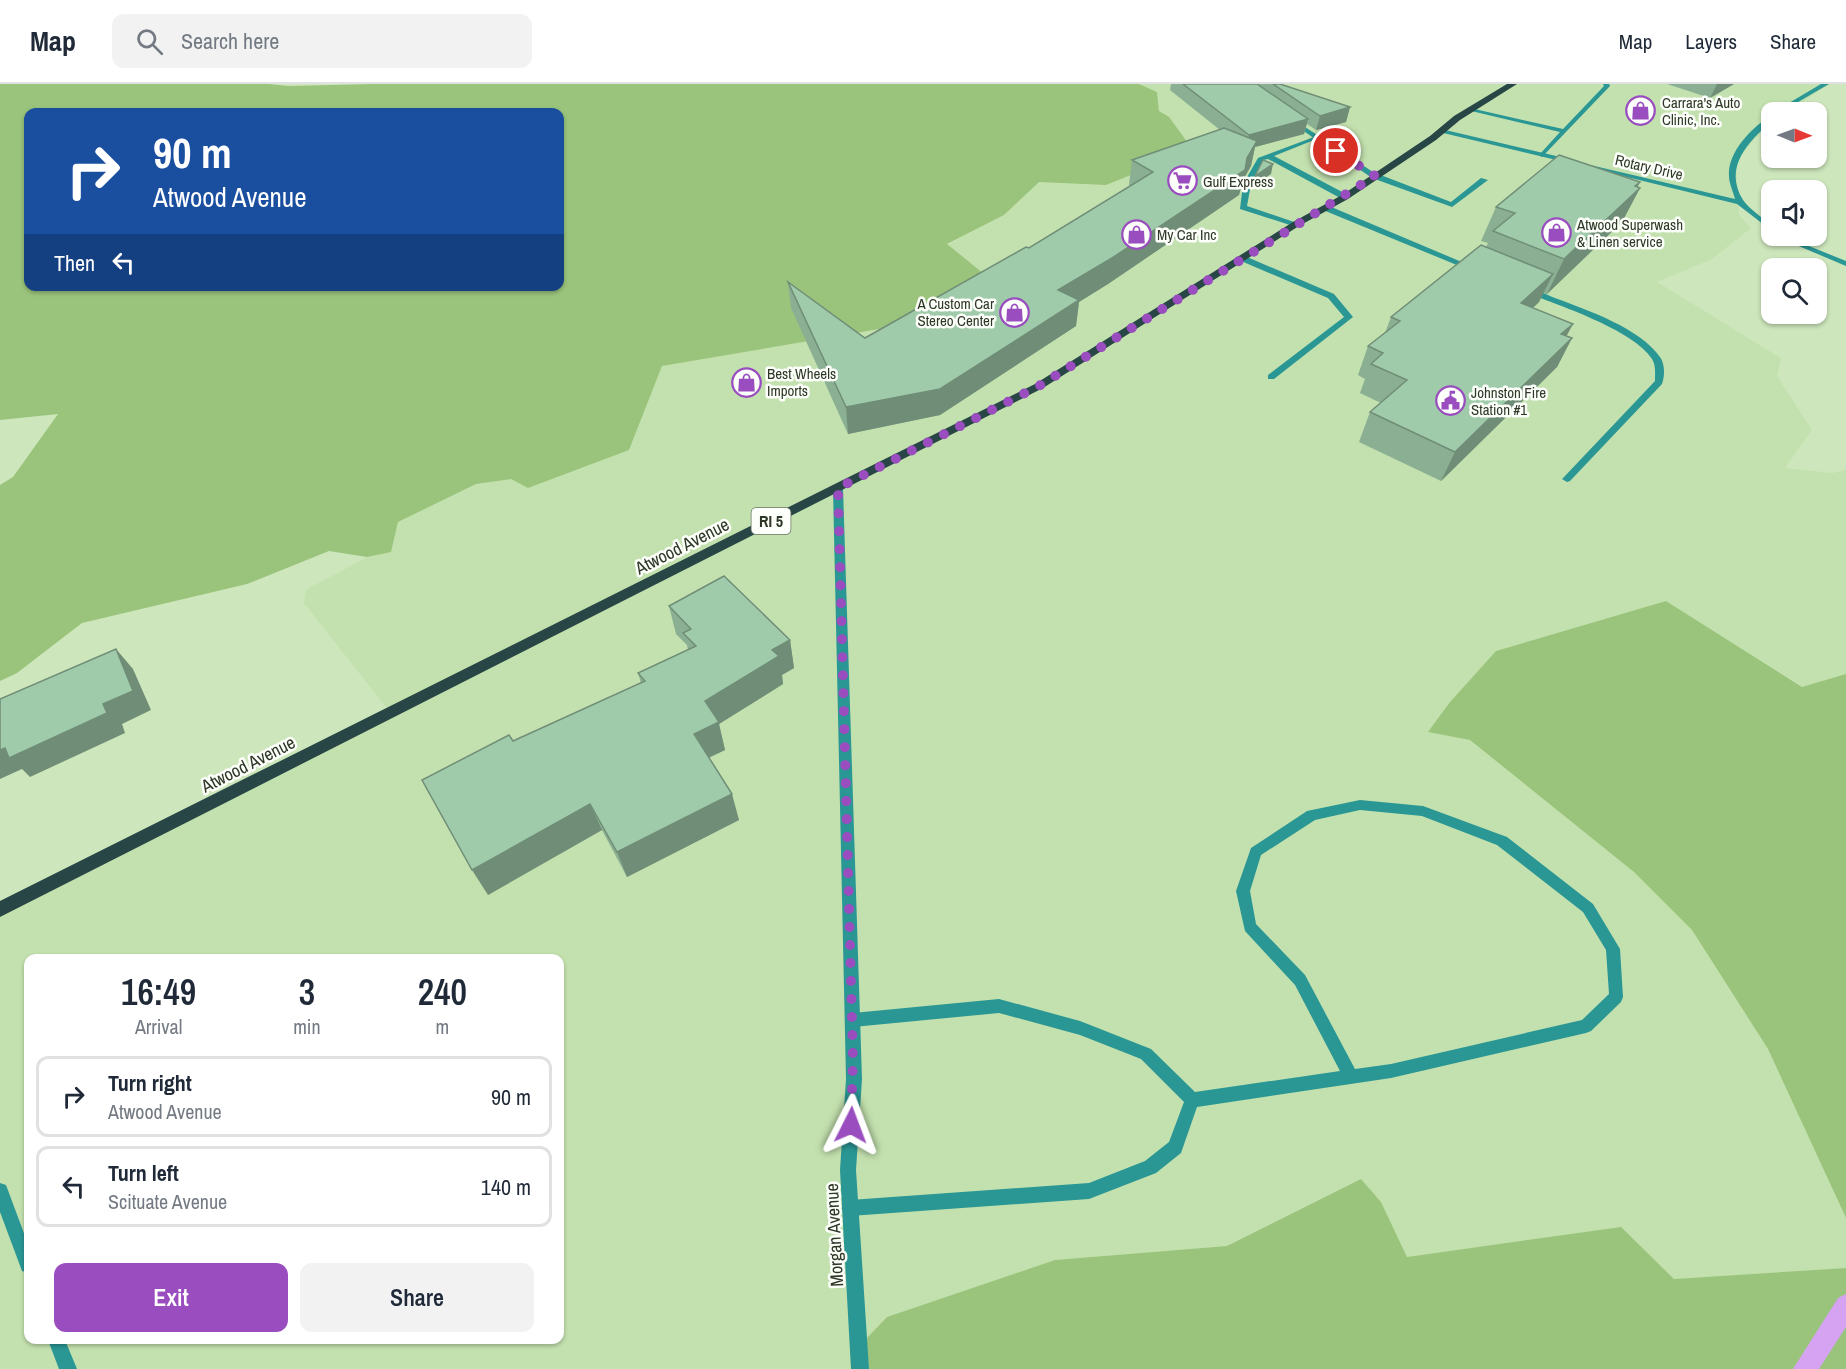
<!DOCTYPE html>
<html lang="en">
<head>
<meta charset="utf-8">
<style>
	:root { --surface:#fff; --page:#f2f2f3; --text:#1f2937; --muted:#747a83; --line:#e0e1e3; --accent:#994dbf }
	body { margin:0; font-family:"Archivo Narrow",sans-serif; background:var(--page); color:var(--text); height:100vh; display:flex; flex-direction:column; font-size:22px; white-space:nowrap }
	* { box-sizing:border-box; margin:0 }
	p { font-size:20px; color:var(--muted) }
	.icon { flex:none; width:33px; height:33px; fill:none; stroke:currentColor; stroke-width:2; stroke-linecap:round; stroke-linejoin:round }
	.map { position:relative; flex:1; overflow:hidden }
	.panel { position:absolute; left:24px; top:870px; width:540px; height:390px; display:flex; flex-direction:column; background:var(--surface); border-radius:12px; box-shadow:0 2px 4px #0004 }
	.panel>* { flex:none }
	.top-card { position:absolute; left:24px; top:24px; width:540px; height:183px; border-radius:12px; box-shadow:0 2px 4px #0004; background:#1a4fa0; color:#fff; overflow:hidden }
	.needle { width:39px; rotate:91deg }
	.controls { position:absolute; left:1761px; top:18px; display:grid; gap:12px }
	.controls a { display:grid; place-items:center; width:66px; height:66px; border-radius:12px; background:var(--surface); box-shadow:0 2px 4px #0004; font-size:30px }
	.pin { position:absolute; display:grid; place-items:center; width:51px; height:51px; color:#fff; margin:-26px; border:3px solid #fff; border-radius:50%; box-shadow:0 2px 6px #0007 }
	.me { position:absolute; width:66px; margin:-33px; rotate:3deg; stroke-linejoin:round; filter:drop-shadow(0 0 4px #0008) }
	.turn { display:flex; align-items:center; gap:21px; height:126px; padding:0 30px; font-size:27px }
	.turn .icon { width:78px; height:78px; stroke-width:2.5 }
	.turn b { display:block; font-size:42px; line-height:51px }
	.then { display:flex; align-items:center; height:57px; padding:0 30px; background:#0003; gap:12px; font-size:22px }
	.eta { display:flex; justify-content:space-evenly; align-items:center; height:102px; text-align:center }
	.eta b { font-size:36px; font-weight:600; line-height:42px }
	.primary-button { display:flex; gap:12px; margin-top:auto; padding:12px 30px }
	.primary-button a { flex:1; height:69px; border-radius:12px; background:var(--accent); color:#fff; font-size:24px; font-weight:600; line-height:69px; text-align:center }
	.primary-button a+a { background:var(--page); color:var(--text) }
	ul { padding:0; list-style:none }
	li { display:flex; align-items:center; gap:18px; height:81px; margin:0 12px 9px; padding:0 18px; border:3px solid var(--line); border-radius:12px }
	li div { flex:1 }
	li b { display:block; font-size:22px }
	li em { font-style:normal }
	header { display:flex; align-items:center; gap:36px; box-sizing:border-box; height:84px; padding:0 30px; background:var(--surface); border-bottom:2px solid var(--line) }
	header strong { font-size:28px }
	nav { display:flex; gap:33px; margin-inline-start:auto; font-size:21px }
	.search { width:420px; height:54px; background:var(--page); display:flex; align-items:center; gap:15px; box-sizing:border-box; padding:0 21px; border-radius:12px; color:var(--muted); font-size:22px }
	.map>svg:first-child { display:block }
</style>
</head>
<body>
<header>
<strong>Map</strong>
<div class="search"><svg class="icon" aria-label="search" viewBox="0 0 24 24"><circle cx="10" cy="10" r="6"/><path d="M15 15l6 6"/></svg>Search here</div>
<nav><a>Map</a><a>Layers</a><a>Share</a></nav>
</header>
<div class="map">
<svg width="1846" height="1285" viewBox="0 0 1846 1285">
	<rect width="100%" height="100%" fill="#cde6bb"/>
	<path fill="#c3e1ae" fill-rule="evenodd" d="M1139,0H1830L1786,28H1772L1771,39L1751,59L1736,79L1739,131L1751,144L1712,175L1657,198L1781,274L1777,292L1812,346L1785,384L1832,389L1846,386V590L1803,603L1666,517L1496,567L1450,618L1429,648L1470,656L1634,788L1692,846L1768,965L1846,1134V1184L1674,1195L1621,1144L1407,1173L1381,1118L1361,1095L1227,1162L1055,1176L887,1233L866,1255L869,1285H0V829L390,628L304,519L306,506L367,473L391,468L398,438L476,400L511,395L629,366L662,282L938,235L947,161L1004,131L1039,98H1070L1159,27L1157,8ZM28,874H560V1256H28Z"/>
	<g fill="#9ac47b" fill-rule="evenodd">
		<path d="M0,0H268L289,2L373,0H1139L1157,8L1159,27L1169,33L1193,66L1106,101L1039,98L1004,131L947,160L984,190L938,235L662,282L629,366L528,404L511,395L476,400L398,438L391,468L367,473L329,467L247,500L82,539L17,589L0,597V401L13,393L58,330L0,336ZM28,28H560V202H28Z"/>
		<polygon points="1666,517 1802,603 1846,590 1846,1134 1768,965 1692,846 1634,788 1470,656 1428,648 1450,618 1496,567"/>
		<polygon points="1361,1095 1381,1118 1407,1173 1621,1143 1674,1195 1846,1184 1846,1285 869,1285 866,1255 887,1233 1055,1176 1227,1162"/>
	</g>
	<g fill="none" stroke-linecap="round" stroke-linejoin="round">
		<polygon fill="#d5a3f2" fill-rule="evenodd" points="1846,1210 1846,1243 1819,1285 1793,1285 1838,1214"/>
		<g fill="#2a9795" fill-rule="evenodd">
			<polygon points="1603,0 1609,0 1610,2 1542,73 1540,72 1540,70 1560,48 1467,26 1470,24 1563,45 1604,2"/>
			<polygon points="1314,53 1319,54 1274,72 1348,111 1348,115 1342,115 1268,75 1263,76 1251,100 1247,122 1300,140 1293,142 1240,125 1243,100 1258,74"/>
			<polygon points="1372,90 1378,90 1451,118 1481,94 1488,96 1452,123 1372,94"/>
			<polygon points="1323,122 1329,122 1476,184 1469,186 1323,126"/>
			<polygon points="1241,173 1247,173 1334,210 1353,233 1274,295 1268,295 1268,291 1344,233 1328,214 1241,177"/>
			<path d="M1524,204C1534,204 1545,210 1555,214C1587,226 1640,244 1660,273C1665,280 1665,292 1662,300L1570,397L1567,398L1562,395L1564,393L1655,297C1655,290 1656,281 1652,275C1634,246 1556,220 1524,208Z"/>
			<path d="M1360,716L1423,722L1507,753L1593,820L1620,865L1623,913L1621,918L1591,947L1586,949L1391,994L1197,1023L1181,1069L1156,1089L1089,1115L850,1132L844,1130L842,1124L844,1118L850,1116L1089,1099L1145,1077L1169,1058L1184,1018L1141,975L1080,951L999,929L853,943L848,941L846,936L848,931L853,929L999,915L1080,937L1151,965L1195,1008L1340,987L1295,901L1245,847L1236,807L1251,764L1307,727ZM1360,726L1422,732L1497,761L1583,828L1606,866L1609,910L1582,936L1391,980L1355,985L1305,891L1256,840L1250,807L1261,771L1315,736Z"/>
			<polygon points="0,1099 6,1101 28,1160 28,1189 22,1187 0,1128"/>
			<polygon points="48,1256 65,1256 77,1285 59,1285"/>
		</g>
		<g fill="#2a9795" fill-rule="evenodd">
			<polygon points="1821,0 1829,0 1781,28 1774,28"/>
			<path d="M1772,31V37C1748,58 1723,83 1743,116C1749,125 1763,134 1772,141V147L1737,120L1582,82L1586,80L1735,115C1733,107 1729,99 1729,92C1727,68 1753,42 1772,31Z"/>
			<polygon points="1441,45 1569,75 1573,77 1569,79 1439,48 1438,47"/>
			<polygon points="1775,152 1784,152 1846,177 1846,182"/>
		</g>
		<g fill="#2a9795" fill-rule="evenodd">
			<polygon points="1292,37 1296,37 1379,92 1372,94 1292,39"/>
			<polygon points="838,401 843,404 862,995 856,1086 869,1285 851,1285 840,1086 846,995 833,404"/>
		</g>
		<polygon fill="#284645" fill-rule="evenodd" points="1507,0 1517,0 1460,36 1436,56 1348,115 1299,142 1043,304 0,833 0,817 1035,300 1293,138 1342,111 1430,52 1454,32"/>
	</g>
	<g fill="#8aaf92">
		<polygon points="1171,0 1280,0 1350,23 1346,38 1316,46 1307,40 1304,50 1255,63 1251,82 1243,96 1239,111 1108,200 1079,218 1076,242 940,331 848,350 791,224 788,198 865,254 1029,164 1131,102 1129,101 1132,76 1220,46 1170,6"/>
		<polygon points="1667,0 1734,0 1710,14"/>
		<polygon points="1640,98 1637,103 1640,104 1622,138 1547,210 1543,209 1539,218 1533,224 1566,252 1572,254 1557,283 1441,397 1359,358 1370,328 1381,319 1360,309 1365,295 1358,291 1368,262 1385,249 1391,233 1486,163 1488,159 1481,157 1496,123"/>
		<polygon points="669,522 790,556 794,584 782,591 783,600 719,640 725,666 709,674 739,736 627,793 602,746 488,811 513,657 641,599 638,589 688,566 687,561 676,550"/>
	</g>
	<g fill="#708e77">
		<polygon points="1717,0 1734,0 1710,14"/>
		<polygon points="1350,23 1346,38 1316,46 1320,32"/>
		<polygon points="1308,35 1304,50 1255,63 1251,82 1243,96 1239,111 1108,200 1079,218 1076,242 940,331 848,350 846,323 1058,206 1246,66 1249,51"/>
		<polygon points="1273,80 1271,90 1253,102 1255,92"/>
		<polygon points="1640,98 1634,110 1640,104 1622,138 1547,210 1564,175"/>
		<polygon points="1553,190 1539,218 1507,248 1521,219"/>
		<polygon points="1573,240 1558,268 1572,254 1557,283 1441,397 1455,368 1561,250"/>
		<polygon points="790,556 794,584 782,591 783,600 719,640 725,666 701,677 694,650 705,617 772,566"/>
		<polygon points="116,565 133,585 151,626 122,640 125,649 30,693 22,685 0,695 0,666 103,620"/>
		<polygon points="732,710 739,736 627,793 617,768"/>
		<polygon points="590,720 602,746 488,811 472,786"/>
	</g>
	<g fill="#a0cbaa" stroke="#708e77" stroke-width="1.5">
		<polygon points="1183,0 1257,0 1308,35 1249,51"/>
		<polygon points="1273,0 1280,0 1350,23 1320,32"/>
		<polygon points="1224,44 1257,57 1247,74 1245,86 1112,174 1058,206 1079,216 940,305 846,323 788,198 865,254 1026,163 1029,164 1153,88 1132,76"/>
		<polygon points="1559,71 1640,98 1635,102 1640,104 1564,175 1493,147 1515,129 1496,123"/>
		<polygon points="1263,76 1273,80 1255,92"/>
		<polygon points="1481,161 1553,190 1521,219 1573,240 1561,250 1572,254 1455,368 1370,328 1407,296 1371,280 1383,269 1368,262 1400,237 1391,233"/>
		<polygon points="724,492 790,556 772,566 779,572 705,617 719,638 694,650 732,710 617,768 590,720 472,786 422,696 509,651 513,657 645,597 638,589 696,562 683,549 691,545 669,522"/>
		<polygon points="116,565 133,607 103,620 107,629 9,674 5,664 0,666 0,615"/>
	</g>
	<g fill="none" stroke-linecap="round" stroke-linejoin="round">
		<polyline stroke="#994dbf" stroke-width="10" stroke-dasharray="0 18" points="851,1041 853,975 838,404 1039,302 1375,92 1336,67"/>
	</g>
	<defs>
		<symbol id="shop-ring" viewBox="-11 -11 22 22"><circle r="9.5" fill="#fcfffa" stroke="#994dbf" stroke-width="1.5"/><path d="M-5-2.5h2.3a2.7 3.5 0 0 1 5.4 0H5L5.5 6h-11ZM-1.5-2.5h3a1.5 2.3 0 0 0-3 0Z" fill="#994dbf"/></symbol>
		<symbol id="supermarket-ring" viewBox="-11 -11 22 22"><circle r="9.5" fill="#fcfffa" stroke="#994dbf" stroke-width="1.5"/><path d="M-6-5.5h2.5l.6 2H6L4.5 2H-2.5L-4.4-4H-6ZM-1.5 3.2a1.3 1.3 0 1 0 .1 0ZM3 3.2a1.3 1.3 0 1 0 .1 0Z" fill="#994dbf"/></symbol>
		<symbol id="civic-ring" viewBox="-11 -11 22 22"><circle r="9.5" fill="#fcfffa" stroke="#994dbf" stroke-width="1.5"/><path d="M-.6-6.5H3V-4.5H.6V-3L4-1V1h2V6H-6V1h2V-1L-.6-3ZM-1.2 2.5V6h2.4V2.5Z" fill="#994dbf"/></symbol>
	</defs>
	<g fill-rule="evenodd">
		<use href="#shop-ring" x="1624" y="10" width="33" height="33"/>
		<use href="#supermarket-ring" x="1166" y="80" width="33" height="33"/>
		<use href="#shop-ring" x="1540" y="132" width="33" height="33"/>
		<use href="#shop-ring" x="1120" y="134" width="33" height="33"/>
		<use href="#shop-ring" x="998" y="212" width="33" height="33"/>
		<use href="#shop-ring" x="730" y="282" width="33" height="33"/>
		<use href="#civic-ring" x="1434" y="300" width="33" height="33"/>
	</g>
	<g text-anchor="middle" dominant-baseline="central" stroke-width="5" stroke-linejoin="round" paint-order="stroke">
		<g font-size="15" fill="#2f3827" stroke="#fcfffa" text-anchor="start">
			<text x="1662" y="18">Carrara's Auto<tspan x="1662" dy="17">Clinic, Inc.</tspan></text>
			<text x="1203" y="97">Gulf Express</text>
			<text x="1577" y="140">Atwood Superwash<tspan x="1577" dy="17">&amp; Linen service</tspan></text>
			<text x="1157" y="150">My Car Inc</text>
			<text x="994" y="219" text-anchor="end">A Custom Car<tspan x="994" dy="17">Stereo Center</tspan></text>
			<text x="767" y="289">Best Wheels<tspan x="767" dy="17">Imports</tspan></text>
			<text x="1471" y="308">Johnston Fire<tspan x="1471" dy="17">Station #1</tspan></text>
		</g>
		<g font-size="15" fill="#2f3827" stroke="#fcfffa">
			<text transform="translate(1649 83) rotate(13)">Rotary Drive</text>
		</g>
		<rect fill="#fcfffa" stroke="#6c7466" stroke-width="1.5" x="751.5" y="424" width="39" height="26" rx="4.5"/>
		<g font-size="16" font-weight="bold" fill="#2f3827">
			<text x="771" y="437">RI 5</text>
		</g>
		<g font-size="18" fill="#2f3827" stroke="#fcfffa">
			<text transform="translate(682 462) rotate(-27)">Atwood Avenue</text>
			<text transform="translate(248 680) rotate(-27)">Atwood Avenue</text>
			<text transform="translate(834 1151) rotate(-93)">Morgan Avenue</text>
		</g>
	</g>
</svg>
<div class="controls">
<a><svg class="needle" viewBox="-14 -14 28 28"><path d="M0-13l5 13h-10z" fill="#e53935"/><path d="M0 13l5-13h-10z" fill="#747a83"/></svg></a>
<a><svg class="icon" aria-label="sound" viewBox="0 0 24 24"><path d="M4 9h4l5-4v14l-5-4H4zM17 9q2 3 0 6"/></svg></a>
<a><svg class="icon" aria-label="search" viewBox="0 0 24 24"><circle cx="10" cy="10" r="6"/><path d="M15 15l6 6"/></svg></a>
</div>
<div class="pin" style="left:1336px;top:67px;background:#d93025"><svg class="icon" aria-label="arrive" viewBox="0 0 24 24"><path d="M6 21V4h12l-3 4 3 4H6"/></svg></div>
<svg class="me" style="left:851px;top:1041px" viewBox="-20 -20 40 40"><path d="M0-17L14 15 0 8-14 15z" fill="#994dbf" stroke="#fff" stroke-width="4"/></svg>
<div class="top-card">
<div class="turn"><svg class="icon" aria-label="right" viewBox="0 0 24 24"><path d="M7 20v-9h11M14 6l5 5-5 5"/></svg><div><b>90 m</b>Atwood Avenue</div></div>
<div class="then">Then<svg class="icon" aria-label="left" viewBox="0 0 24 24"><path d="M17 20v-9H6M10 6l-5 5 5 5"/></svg></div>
</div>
<section class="panel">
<div class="eta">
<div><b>16:49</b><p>Arrival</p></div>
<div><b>3</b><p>min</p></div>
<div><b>240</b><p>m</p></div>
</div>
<ul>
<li><svg class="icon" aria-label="right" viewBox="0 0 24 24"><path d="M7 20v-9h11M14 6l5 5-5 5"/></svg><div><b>Turn right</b><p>Atwood Avenue</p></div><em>90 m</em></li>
<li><svg class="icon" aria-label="left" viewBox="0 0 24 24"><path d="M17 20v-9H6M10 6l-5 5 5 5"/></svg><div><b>Turn left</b><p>Scituate Avenue</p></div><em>140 m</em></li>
</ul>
<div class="primary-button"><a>Exit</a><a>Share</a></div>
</section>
</div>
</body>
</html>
